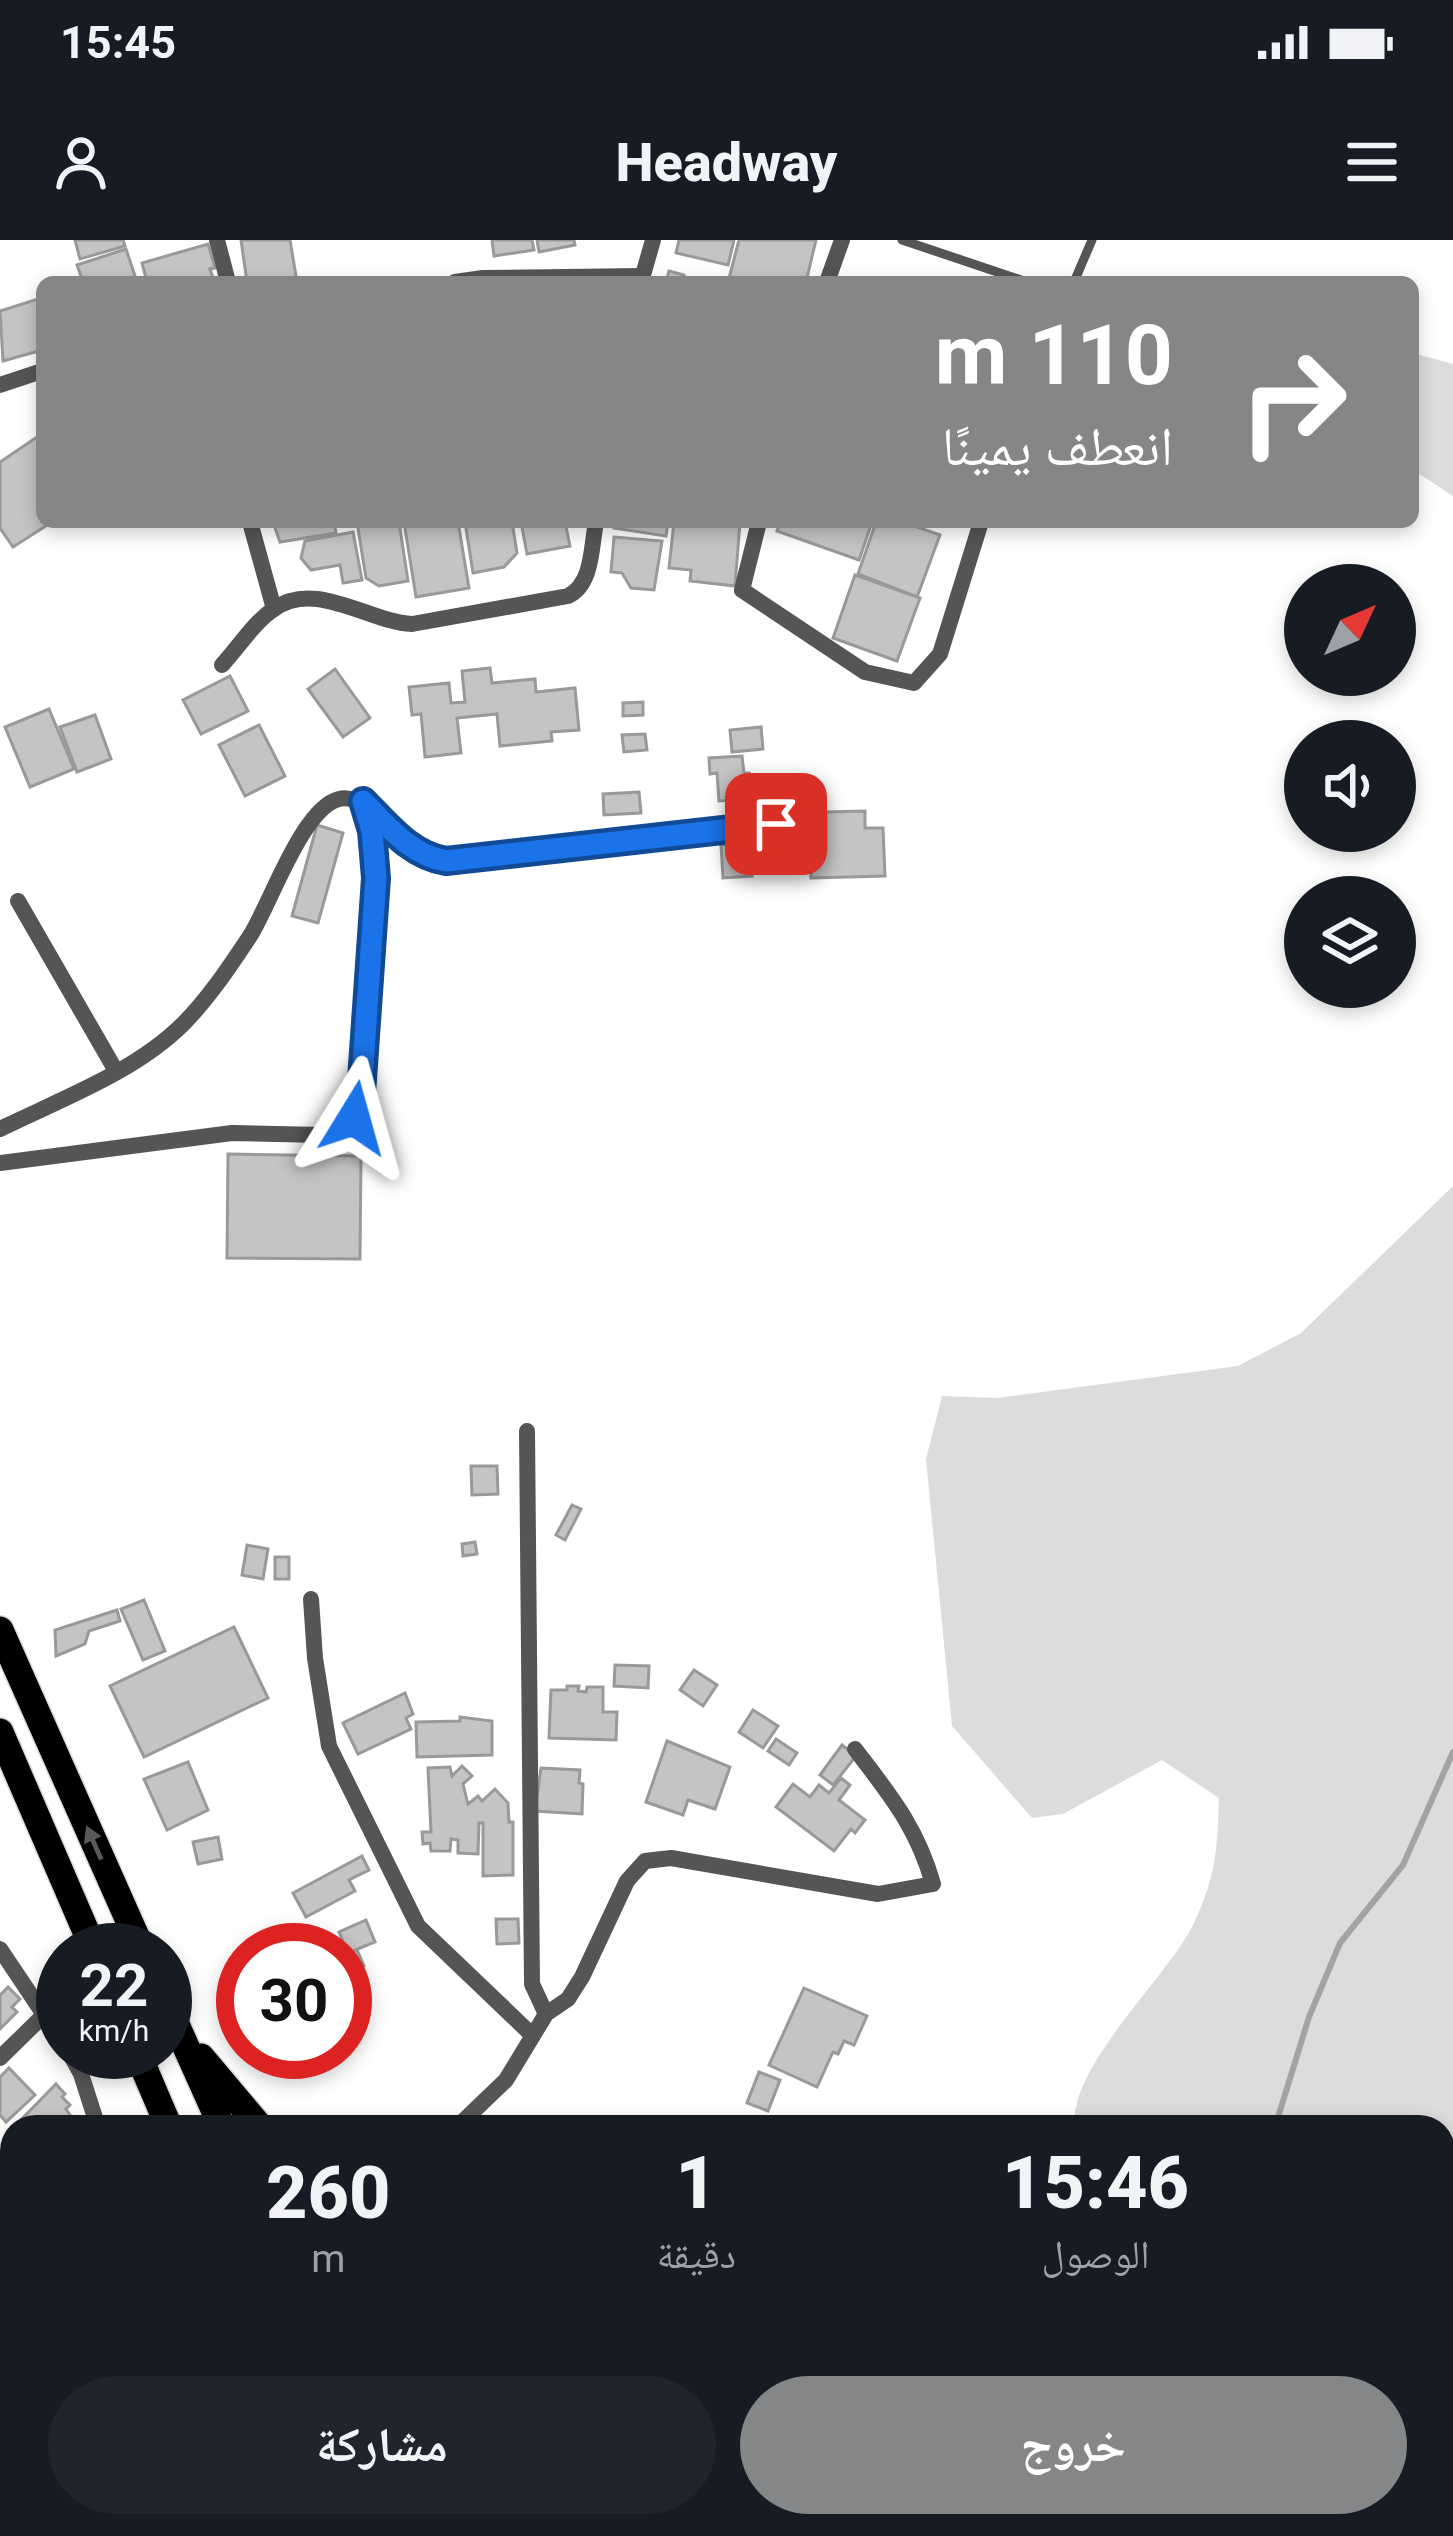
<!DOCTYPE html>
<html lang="ar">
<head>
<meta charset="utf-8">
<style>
	:root { --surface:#171b24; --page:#20242c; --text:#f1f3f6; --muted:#9ea1a6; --accent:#858687 }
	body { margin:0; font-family:Roboto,"Noto Naskh Arabic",sans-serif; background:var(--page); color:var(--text); direction:rtl; height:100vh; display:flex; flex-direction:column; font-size:45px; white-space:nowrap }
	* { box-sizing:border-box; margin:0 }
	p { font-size:39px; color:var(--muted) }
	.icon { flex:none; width:66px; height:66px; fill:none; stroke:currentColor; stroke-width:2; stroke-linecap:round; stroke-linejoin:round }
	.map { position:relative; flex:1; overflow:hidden; direction:ltr }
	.drawer { position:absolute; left:0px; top:1875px; width:1455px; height:423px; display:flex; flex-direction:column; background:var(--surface); border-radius:36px 36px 0 0; box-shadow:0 6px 18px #0003; direction:rtl }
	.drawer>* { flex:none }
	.hud { position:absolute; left:36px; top:36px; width:1383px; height:252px; border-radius:18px; box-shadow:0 6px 18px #0003; direction:rtl; background:#858687; color:#fff; overflow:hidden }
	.needle { width:78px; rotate:46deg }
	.controls { position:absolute; left:1284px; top:324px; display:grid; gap:24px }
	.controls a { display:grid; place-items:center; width:132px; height:132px; border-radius:50%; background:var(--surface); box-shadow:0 6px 18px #0003; font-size:60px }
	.speed { position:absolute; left:36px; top:1683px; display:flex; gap:24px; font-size:60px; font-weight:700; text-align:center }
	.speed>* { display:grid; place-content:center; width:156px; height:156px; border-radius:50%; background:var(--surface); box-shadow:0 6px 18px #0003; line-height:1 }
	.speed small { font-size:30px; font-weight:400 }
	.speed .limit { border:18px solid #d22; background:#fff; color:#111 }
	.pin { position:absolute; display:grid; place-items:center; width:102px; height:102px; color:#fff; margin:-51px; border-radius:24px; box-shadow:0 6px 18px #0006 }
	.me { position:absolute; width:132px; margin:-66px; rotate:8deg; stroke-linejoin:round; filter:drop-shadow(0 0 9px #0008) }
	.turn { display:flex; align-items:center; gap:42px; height:252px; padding:0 48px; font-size:54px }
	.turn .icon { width:156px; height:156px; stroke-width:2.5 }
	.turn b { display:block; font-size:84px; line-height:102px }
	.eta { display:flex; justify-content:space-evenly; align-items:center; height:204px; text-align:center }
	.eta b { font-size:72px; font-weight:800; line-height:84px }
	.action { display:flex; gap:24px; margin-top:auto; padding:24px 48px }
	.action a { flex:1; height:138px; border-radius:72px; background:var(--accent); color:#fff; font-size:48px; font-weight:800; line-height:138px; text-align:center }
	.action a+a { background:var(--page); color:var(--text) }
	.status { display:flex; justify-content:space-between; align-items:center; height:84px; padding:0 60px; background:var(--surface); direction:ltr }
	.status svg { height:33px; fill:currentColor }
	header { display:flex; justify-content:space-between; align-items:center; height:156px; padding:0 48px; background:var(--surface); font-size:54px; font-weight:800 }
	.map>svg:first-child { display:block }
</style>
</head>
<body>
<div class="status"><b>15:45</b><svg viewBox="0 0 49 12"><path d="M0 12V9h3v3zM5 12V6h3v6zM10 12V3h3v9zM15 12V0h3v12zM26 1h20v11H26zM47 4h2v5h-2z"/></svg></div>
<header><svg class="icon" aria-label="menu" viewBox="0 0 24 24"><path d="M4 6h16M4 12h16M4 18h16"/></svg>Headway<svg class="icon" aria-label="person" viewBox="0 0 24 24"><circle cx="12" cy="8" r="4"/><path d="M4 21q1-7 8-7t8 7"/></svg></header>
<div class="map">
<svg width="1453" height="2296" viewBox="0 0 1453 2296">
	<rect width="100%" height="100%" fill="#fff"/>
	<g fill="#dcdcdc">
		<polygon points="1413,113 1453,124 1453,256 1413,230"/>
		<path d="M1453,946V1933L1443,1954V1887H1075C1067,1828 1169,1736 1194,1683C1217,1633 1217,1610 1219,1558L1162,1520L1063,1574L1032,1578L952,1486L926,1219L942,1156L998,1158L1238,1126L1301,1093Z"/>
		<polygon points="918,2286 1230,2286 1219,2296 912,2296"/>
	</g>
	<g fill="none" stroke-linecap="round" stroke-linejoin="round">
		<g stroke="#a3a3a3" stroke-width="6">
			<polyline points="1275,1887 1309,1777 1340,1703 1403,1625 1453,1512"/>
			<polyline points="1049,2296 1057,2286"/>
		</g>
	</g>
	<g fill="#c4c4c4" stroke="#999" stroke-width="3">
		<polygon points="75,0 123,0 125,6 80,19"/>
		<polygon points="241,0 290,0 297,42 247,42"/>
		<polygon points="492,0 532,0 534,10 494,16"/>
		<polygon points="537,0 574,0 575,5 539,12"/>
		<polygon points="679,0 734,0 728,25 676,13"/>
		<polygon points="739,0 816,0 806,42 728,42"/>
		<polygon points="208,4 215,28 210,29 213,38 206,42 147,42 142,23"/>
		<polygon points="126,9 137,42 83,42 77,25"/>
		<polygon points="669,31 684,35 683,42 666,42"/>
		<polygon points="41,58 42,110 3,121 0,71"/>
		<polygon points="40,195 42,282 52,282 13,307 0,288 0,222"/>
		<polygon points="273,282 334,282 336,293 280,302"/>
		<polygon points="357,282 399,282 408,341 379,346 366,338"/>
		<polygon points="404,282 458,282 469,348 416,357"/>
		<polygon points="465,282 512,282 517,313 504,327 473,333"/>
		<polygon points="521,282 565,282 570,306 527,314"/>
		<polygon points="615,282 668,282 666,296 614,288"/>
		<polygon points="674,282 740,282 735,346 690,341 691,330 669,328"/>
		<polygon points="780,282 872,282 859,320 777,291"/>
		<polygon points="876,282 903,282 940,295 917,357 858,334"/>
		<polygon points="353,292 362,340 343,343 340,325 311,330 301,318 305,301"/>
		<polygon points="614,297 662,301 654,350 631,348 622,333 611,332"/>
		<polygon points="855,335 920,358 897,421 833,398"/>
		<polygon points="490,428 492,443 535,439 536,452 575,448 579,490 551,492 552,501 500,506 497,474 457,478 461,513 425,517 421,474 412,475 409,447 449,443 451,463 465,462 462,431"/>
		<polygon points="335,429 370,478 343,497 308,449"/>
		<polygon points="230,436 248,471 201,494 183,460"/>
		<polygon points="643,462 643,475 623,476 623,463"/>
		<polygon points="49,469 74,529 30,547 5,487"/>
		<polygon points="95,475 111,519 77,532 60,487"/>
		<polygon points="259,485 285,536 245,556 219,505"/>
		<polygon points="761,487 763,509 732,512 730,490"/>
		<polygon points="645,494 647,510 624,512 622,495"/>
		<polygon points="742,516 744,533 749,533 754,559 719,561 717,533 710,534 709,518"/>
		<polygon points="639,552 641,573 604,575 603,554"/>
		<polygon points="865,571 865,588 883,588 885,636 811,638 810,611 826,611 826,572"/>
		<polygon points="317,585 343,593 318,683 292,676"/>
		<polygon points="796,591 799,631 765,633 763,594"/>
		<polygon points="750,604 752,636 723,638 721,605"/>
		<polygon points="228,914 361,916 360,1019 227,1018"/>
		<polygon points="471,1226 497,1226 498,1254 472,1255"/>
		<polygon points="572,1265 581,1269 565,1300 556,1295"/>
		<polygon points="475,1302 477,1314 463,1316 462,1304"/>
		<polygon points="247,1305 268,1309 263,1339 242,1335"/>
		<rect x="275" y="1317" width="14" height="22"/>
		<polygon points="144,1360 165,1411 143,1420 121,1369"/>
		<polygon points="117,1370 120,1381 89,1391 85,1404 56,1416 55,1390"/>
		<polygon points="234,1387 268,1458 144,1517 110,1446"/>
		<polygon points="615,1425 649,1426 648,1448 614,1446"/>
		<polygon points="694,1430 717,1445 703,1466 680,1450"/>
		<polygon points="567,1446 579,1446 578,1451 586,1452 587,1447 603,1447 603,1472 617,1472 616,1500 549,1498 551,1450 567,1450"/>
		<polygon points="405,1453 413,1474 406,1478 411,1489 358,1514 343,1483"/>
		<polygon points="753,1470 778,1486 763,1508 739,1492"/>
		<polygon points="460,1477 492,1481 492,1515 417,1517 416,1482 460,1481"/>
		<polygon points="776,1499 797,1513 789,1525 768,1511"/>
		<polygon points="667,1501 730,1527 715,1569 688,1560 683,1575 646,1562"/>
		<polygon points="842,1505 856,1516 833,1545 820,1535"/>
		<polygon points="188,1522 208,1570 167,1590 144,1539"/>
		<polygon points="462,1526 472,1536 463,1544 468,1564 478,1556 482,1561 495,1549 508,1563 509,1582 513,1582 513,1635 483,1636 483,1583 479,1583 478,1614 458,1613 458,1600 451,1599 450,1611 431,1611 430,1603 423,1604 422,1592 431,1592 428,1528 450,1527 452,1536"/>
		<polygon points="541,1528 580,1530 579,1543 583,1544 582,1574 535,1571"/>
		<polygon points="841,1538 850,1545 839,1560 865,1580 855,1593 851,1589 834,1611 776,1567 793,1544 810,1557 819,1545 829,1553"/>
		<polygon points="218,1597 222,1619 198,1624 193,1602"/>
		<polygon points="362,1616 369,1630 349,1640 355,1651 306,1677 293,1653"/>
		<polygon points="496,1679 518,1679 519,1703 497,1704"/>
		<polygon points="366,1680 375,1702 348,1713 339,1692"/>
		<polygon points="357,1710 364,1726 346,1734 360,1764 345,1770 345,1716"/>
		<polygon points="8,1747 20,1759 12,1767 17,1772 0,1789 0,1755"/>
		<polygon points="804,1748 867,1776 854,1805 844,1801 838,1814 833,1812 817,1847 769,1825"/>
		<polygon points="9,1828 35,1855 6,1882 0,1875 0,1837"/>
		<polygon points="759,1832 780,1840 768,1871 747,1863"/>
		<polygon points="56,1844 65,1854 62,1857 70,1865 66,1869 78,1887 12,1889"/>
		<polygon points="12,1914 12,1961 3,1970 0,1926"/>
		<polygon points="12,2019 12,2087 5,2090 0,2077 0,2024"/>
		<polygon points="12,2121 12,2202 0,2207 0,2126"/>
		<polygon points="11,2273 12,2286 17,2286 21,2296 0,2296 0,2278"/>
		<polygon points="38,2286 98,2286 102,2296 42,2296"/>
		<polygon points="192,2286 263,2286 267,2296 196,2296"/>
	</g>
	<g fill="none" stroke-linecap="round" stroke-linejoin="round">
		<defs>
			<g id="trunk">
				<polyline points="0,1390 142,1710"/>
				<polyline points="0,1492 94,1710"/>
				<polyline points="165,1760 222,1887"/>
				<polyline points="137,1812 169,1887"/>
				<polyline points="201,1817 260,1887"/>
				<polyline points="348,2286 353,2296"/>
				<polyline points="393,2286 398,2296"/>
			</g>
		</defs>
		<use href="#trunk" stroke="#dbdbdb" stroke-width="30"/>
		<g stroke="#555" stroke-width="9">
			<polyline points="902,0 1027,42"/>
			<polyline points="1074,42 1092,0"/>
		</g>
		<g stroke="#555" stroke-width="16">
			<polyline points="217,0 228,42"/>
			<polyline points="455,42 483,38 642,36"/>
			<polyline points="641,42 653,0"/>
			<polyline points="827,42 842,0"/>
			<polyline points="0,145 42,131"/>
			<polyline points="250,282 274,369"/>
			<polyline points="759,282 742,350 865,432 914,443 940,414 981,282"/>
			<path d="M222,425C238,408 254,382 274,369C315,339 369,382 412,384L568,356C593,344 591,307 596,282"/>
			<polyline points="18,661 116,831"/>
			<path d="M0,889C61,859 135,832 183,784C209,758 230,726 250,696C270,665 302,568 339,559C370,551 402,614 445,621L776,584"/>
			<polyline points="0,923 232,893 322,895 354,878 361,854 376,638 372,591 364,565"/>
			<polyline points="527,1191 532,1744 546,1774"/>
			<polyline points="311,1359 315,1418 329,1506 418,1686 531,1794"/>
			<polyline points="0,1709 63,1803"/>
			<polyline points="69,1812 81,1834 98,1887"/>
			<polyline points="0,1818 46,1773"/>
			<path d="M457,1887L506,1840L546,1774L568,1759L582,1737L627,1641L645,1621L671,1618L878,1654L933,1644C917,1587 890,1555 855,1509"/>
			<polyline points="0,1995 12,1984"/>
			<polyline points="28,2286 32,2296"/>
			<polyline points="176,2286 181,2296"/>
			<polyline points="297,2286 301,2296"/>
			<polyline points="461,2286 467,2296"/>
		</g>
		<g stroke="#222" stroke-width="24">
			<polyline points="0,2222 12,2218"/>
			<polyline points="0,2246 12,2242"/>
		</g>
		<use href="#trunk" stroke="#000" stroke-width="27"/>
	</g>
	<defs><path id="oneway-solid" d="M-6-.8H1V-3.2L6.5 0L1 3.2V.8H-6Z" transform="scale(3)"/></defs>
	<use fill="#595959" href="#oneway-solid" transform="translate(94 1603) rotate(-114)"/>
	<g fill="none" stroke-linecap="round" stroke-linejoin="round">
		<defs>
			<path id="route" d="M354,878L361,854L376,638L372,591L363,561C388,586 410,615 446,621L776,584"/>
		</defs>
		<use href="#route" stroke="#114b97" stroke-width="30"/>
		<use href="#route" stroke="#1a73e8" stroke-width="21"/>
	</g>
</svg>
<div class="controls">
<a><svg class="needle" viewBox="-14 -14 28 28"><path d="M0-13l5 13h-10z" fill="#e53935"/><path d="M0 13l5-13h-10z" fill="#9ea1a6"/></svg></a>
<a><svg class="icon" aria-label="sound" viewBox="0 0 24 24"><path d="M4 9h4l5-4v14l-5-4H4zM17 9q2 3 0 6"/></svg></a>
<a><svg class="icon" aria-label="layers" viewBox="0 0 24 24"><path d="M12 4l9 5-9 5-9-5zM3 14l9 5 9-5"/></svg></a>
</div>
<div class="speed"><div>22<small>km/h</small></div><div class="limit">30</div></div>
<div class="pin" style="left:776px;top:584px;background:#d93025"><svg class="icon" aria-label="arrive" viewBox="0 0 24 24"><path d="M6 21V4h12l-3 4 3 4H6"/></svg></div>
<svg class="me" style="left:354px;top:878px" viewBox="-20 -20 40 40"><path d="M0-17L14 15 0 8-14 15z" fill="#1a73e8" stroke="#fff" stroke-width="4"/></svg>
<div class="hud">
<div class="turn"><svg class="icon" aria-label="right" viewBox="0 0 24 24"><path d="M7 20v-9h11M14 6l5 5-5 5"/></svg><div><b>110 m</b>انعطف يمينًا</div></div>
</div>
<section class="drawer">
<div class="eta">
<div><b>15:46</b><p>الوصول</p></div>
<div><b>1</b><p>دقيقة</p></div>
<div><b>260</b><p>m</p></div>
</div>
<div class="action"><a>خروج</a><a>مشاركة</a></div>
</section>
</div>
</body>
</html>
